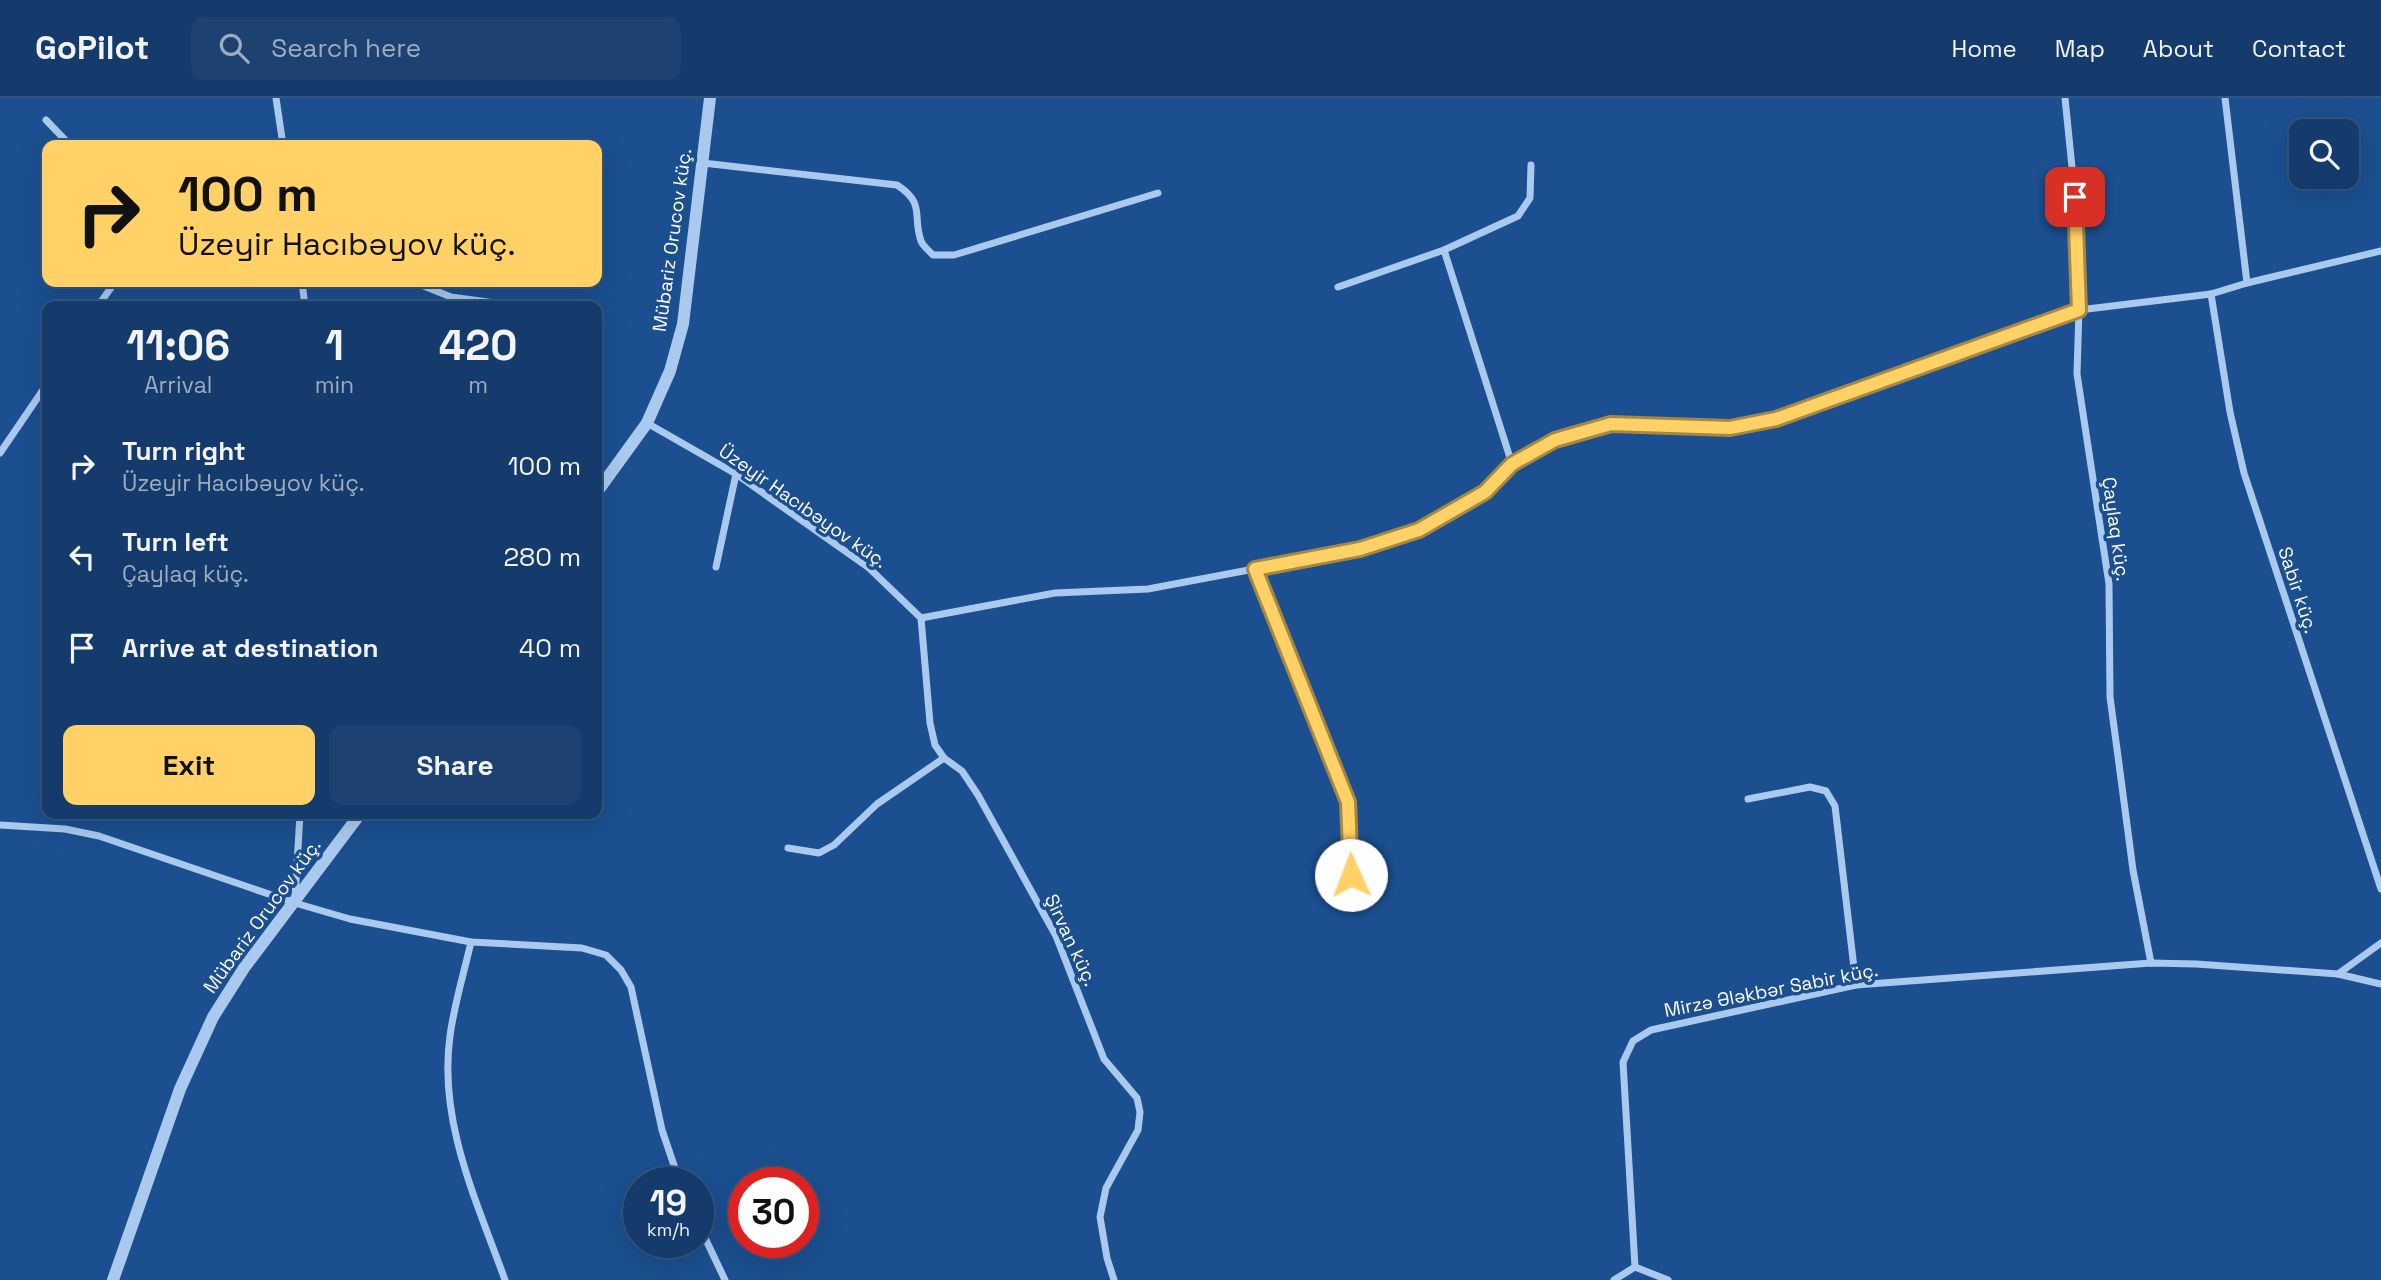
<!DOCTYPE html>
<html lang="en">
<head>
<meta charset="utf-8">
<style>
	:root { --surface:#143b6b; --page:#1d4271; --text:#f1f3f6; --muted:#9dadc1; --line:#33557e; --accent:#ffd166 }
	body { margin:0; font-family:"Space Grotesk",sans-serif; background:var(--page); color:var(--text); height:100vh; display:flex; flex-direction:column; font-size:26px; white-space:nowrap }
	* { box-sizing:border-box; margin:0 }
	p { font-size:23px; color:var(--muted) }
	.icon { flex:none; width:38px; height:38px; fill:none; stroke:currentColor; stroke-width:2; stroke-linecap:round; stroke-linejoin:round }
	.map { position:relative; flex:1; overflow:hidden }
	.details { position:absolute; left:42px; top:203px; width:560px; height:518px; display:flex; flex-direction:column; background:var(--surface); border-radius:14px; box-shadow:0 7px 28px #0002,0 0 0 2px var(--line) }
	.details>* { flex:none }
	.banner { position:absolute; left:42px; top:42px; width:560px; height:147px; border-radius:14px; box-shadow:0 7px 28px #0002,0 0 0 2px var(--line); background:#ffd166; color:#111; overflow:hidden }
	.tools { position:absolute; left:2289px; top:21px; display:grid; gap:14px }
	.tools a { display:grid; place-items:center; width:70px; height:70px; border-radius:14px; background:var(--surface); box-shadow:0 7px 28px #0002,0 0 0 2px var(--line); font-size:35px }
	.speed { position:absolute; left:623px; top:1069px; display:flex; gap:14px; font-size:35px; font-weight:700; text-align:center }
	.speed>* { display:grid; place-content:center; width:91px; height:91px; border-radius:50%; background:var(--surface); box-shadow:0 7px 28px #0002,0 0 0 2px var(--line); line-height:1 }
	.speed small { font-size:18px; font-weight:400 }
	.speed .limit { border:10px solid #d22; background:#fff; color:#111 }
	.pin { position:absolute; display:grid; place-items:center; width:60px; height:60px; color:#fff; margin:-30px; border-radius:14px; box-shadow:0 4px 10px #0006 }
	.me { position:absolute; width:77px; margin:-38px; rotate:358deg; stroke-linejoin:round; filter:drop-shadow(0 0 5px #0008) }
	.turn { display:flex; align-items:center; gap:24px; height:147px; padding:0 21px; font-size:32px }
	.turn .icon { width:91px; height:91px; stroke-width:2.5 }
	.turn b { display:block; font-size:49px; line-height:60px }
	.eta { display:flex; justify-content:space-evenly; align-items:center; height:119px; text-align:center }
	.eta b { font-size:42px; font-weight:600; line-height:49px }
	.cta { display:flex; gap:14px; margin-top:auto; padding:14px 21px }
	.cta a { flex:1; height:80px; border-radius:14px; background:var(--accent); color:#111; font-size:28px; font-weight:600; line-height:80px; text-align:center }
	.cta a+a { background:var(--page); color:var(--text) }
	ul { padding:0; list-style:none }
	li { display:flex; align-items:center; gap:21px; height:91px; padding:0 21px }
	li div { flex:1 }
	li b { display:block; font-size:26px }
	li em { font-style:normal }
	header { display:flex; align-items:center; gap:42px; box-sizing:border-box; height:98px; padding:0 35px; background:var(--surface); border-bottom:2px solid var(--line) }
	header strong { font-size:33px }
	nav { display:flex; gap:38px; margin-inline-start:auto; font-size:24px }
	.search { width:490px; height:63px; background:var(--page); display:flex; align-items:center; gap:18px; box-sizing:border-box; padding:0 24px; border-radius:14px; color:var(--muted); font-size:26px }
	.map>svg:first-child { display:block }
</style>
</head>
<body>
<header>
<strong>GoPilot</strong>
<div class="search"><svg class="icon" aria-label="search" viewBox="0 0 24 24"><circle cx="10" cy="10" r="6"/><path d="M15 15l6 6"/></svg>Search here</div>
<nav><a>Home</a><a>Map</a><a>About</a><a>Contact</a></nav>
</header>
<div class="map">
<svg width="2381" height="1182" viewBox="0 0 2381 1182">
	<rect width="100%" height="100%" fill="#1b4f8f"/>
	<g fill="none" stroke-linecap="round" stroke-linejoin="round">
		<g stroke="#a9c9ee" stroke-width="7">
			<polyline points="276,0 283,47"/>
			<polyline points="2065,0 2075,99 2079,212 2077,276 2109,486 2110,599 2119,666 2133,772 2151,865"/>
			<polyline points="2225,0 2247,185"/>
			<polyline points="46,22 70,47"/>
			<path d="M703,65L897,87C926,106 912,117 921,143C923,148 929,153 933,157H954L1158,95"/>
			<polyline points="1444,152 1512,366"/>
			<polyline points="302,184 305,208"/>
			<polyline points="414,184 451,199 517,208"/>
			<polyline points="1338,189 1444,152 1518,118 1530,100 1531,67"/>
			<polyline points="2211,196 2230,314 2244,375 2381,791"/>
			<polyline points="98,208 115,184"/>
			<polyline points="647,325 736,376 869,470 921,520 1055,495 1148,491 1360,451 1419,432 1484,394 1512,366 1555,342 1611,326 1730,330 1776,321 2079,212 2211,196 2247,185 2381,153"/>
			<polyline points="0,355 47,286"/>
			<polyline points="716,469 736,376"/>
			<polyline points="1255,471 1348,704 1351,777"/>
			<polyline points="921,520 930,625 935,647 944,660 962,673 978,697 1056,838 1104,961 1137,1000 1140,1014 1138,1032 1106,1090 1100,1119 1107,1160 1114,1182"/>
			<polyline points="1748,701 1810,689 1826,693 1835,708 1856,887"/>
			<polyline points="0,727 65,731 99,738 295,805 350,821 471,844 582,850 606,857 621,872 631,889 662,1032 680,1085"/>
			<polyline points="788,750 819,755 834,747 877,706 944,660"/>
			<polyline points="295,800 300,716"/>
			<path d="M471,844C464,875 454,907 450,938C438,1023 477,1104 505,1182"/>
			<polyline points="2381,845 2338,876 2381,886"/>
			<polyline points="698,1125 725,1182"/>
			<polyline points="1635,1169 1668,1182"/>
			<polyline points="1614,1182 1635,1169 1623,964 1633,943 1651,932 1856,887 2151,865 2196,866 2338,876"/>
		</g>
		<g stroke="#a9c9ee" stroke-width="12">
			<polyline points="597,394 647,325 670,273 683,226 710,0"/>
			<polyline points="113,1182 180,991 213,919 244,870 360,716"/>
		</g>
	</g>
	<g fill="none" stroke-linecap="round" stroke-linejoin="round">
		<defs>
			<polyline id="route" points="1351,777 1348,704 1255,471 1360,451 1419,432 1485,394 1512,366 1555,342 1611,326 1730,330 1776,321 2079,212 2075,99"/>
		</defs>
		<use href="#route" stroke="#a68842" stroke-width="18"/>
		<use href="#route" stroke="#ffd166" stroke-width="12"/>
	</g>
	<g text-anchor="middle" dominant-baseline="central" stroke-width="7" stroke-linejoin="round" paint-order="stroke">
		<g font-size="19" fill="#fff" stroke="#1b4f8f">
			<text transform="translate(672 142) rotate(-82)">Mübariz Orucov küç.</text>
			<text transform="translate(803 408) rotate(35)">Üzeyir Hacıbəyov küç.</text>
			<text transform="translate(2116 431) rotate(82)">Çaylaq küç.</text>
			<text transform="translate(2298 492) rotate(72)">Sabir küç.</text>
			<text transform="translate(262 818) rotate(-54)">Mübariz Orucov küç.</text>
			<text transform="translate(1071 842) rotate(65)">Şirvan küç.</text>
			<text transform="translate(1771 892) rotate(-11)">Mirzə Ələkbər Sabir küç.</text>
		</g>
	</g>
</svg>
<div class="tools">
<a><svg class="icon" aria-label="search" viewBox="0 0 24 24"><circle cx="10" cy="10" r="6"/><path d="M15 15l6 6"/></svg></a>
</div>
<div class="speed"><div>19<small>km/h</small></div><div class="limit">30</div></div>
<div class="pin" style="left:2075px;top:99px;background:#d93025"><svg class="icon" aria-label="arrive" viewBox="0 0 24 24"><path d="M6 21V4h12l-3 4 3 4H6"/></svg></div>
<svg class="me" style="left:1351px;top:777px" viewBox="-20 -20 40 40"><circle r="19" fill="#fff"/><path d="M0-13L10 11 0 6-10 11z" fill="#ffd166"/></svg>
<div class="banner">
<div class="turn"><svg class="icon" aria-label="right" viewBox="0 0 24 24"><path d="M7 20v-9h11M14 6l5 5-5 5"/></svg><div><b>100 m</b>Üzeyir Hacıbəyov küç.</div></div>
</div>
<section class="details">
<div class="eta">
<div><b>11:06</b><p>Arrival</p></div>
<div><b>1</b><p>min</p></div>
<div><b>420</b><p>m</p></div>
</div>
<ul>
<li><svg class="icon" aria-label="right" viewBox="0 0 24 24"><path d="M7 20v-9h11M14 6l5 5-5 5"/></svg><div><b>Turn right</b><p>Üzeyir Hacıbəyov küç.</p></div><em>100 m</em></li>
<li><svg class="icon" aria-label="left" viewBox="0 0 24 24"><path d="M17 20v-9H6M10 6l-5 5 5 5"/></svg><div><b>Turn left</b><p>Çaylaq küç.</p></div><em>280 m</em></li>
<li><svg class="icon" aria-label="arrive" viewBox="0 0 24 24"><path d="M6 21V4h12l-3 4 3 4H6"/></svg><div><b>Arrive at destination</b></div><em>40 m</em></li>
</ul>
<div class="cta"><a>Exit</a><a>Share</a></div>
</section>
</div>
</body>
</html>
